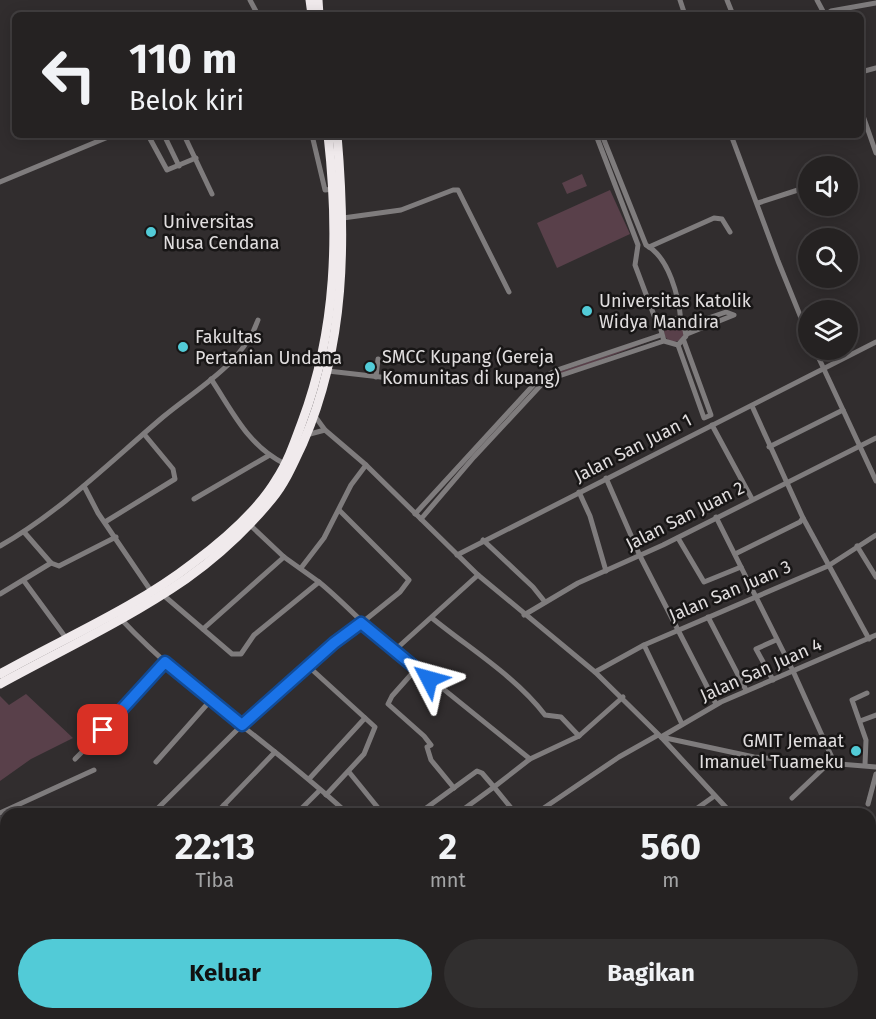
<!DOCTYPE html>
<html lang="id">
<head>
<meta charset="utf-8">
<style>
	:root { --surface:#252222; --page:#312f2f; --text:#f1f3f6; --muted:#a3a4a5; --line:#423f40; --accent:#52cbd7 }
	body { margin:0; font-family:"Fira Sans",sans-serif; background:var(--page); color:var(--text); height:100vh; display:flex; flex-direction:column; font-size:22px; white-space:nowrap }
	* { box-sizing:border-box; margin:0 }
	p { font-size:20px; color:var(--muted) }
	.icon { flex:none; width:33px; height:33px; fill:none; stroke:currentColor; stroke-width:2; stroke-linecap:round; stroke-linejoin:round }
	.map { position:relative; flex:1; overflow:hidden }
	.side { position:absolute; left:0px; top:808px; width:876px; height:212px; display:flex; flex-direction:column; background:var(--surface); border-radius:18px 18px 0 0; box-shadow:0 3px 15px #0003,0 0 0 2px var(--line) }
	.side>* { flex:none }
	.guide { position:absolute; left:12px; top:12px; width:852px; height:126px; border-radius:9px; box-shadow:0 3px 15px #0003,0 0 0 2px var(--line); background:#252222; color:var(--text); overflow:hidden }
	.controls { position:absolute; left:798px; top:156px; display:grid; gap:12px }
	.controls a { display:grid; place-items:center; width:60px; height:60px; border-radius:50%; background:var(--surface); box-shadow:0 3px 15px #0003,0 0 0 2px var(--line); font-size:30px }
	.pin { position:absolute; display:grid; place-items:center; width:51px; height:51px; color:#fff; margin:-26px; border-radius:12px; box-shadow:0 3px 9px #0006 }
	.me { position:absolute; width:66px; margin:-33px; rotate:309deg; stroke-linejoin:round; filter:drop-shadow(0 0 4px #0008) }
	.turn { display:flex; align-items:center; gap:21px; height:126px; padding:0 18px; font-size:27px }
	.turn .icon { width:78px; height:78px; stroke-width:2.5 }
	.turn b { display:block; font-size:42px; line-height:51px }
	.eta { display:flex; justify-content:space-evenly; align-items:center; height:102px; text-align:center }
	.eta b { font-size:36px; font-weight:700; line-height:42px }
	.cta { display:flex; gap:12px; margin-top:auto; padding:12px 18px }
	.cta a { flex:1; height:69px; border-radius:36px; background:var(--accent); color:#111; font-size:24px; font-weight:700; line-height:69px; text-align:center }
	.cta a+a { background:var(--page); color:var(--text) }
	.map>svg:first-child { display:block }
</style>
</head>
<body>
<div class="map">
<svg width="876" height="1019" viewBox="0 0 876 1019">
	<rect width="100%" height="100%" fill="#312d2e"/>
	<g fill="#59404a">
		<polygon points="582,174 587,186 567,194 562,183"/>
		<polygon points="610,190 630,234 557,268 537,223"/>
		<circle cx="674" cy="332" r="10"/>
		<polygon points="660,337 543,382 541,380 544,377"/>
		<polygon points="26,694 73,738 31,759 0,781 0,696 9,705"/>
		<polygon points="0,843 6,845 6,1014 184,1014 190,1019 0,1019"/>
	</g>
	<g fill="none" stroke-linecap="round" stroke-linejoin="round">
		<g stroke="#7f7c7d" stroke-width="5">
			<polyline points="250,0 258,15"/>
			<polyline points="680,0 685,15"/>
			<polyline points="727,0 733,15"/>
			<polyline points="817,0 825,15"/>
			<polyline points="825,15 831,11 876,3"/>
			<polyline points="861,72 876,68"/>
			<polyline points="861,110 876,153"/>
			<polyline points="148,135 167,170 196,158"/>
			<polyline points="164,135 179,166"/>
			<polyline points="184,135 212,194"/>
			<polyline points="312,135 325,190 333,189"/>
			<polyline points="596,135 638,245 635,265 655,318 662,327"/>
			<path d="M602,135L646,245C669,257 679,297 681,322"/>
			<polyline points="731,135 778,261 808,335"/>
			<polyline points="811,165 811,166"/>
			<polyline points="0,182 113,135"/>
			<polyline points="758,203 801,189 808,183"/>
			<polyline points="343,218 401,210 453,190 458,190 509,292"/>
			<polyline points="649,247 714,218 722,219 730,232"/>
			<polyline points="685,326 726,312 734,315 687,334"/>
			<polyline points="678,345 704,418 711,415 684,341"/>
			<polyline points="328,371 398,379"/>
			<polyline points="376,377 378,359"/>
			<path d="M211,379C233,412 248,446 285,464"/>
			<polyline points="843,410 876,481"/>
			<polyline points="314,415 325,430 366,465 478,575 595,672 661,737 754,757 876,767"/>
			<polyline points="712,425 752,499"/>
			<polyline points="306,435 325,430"/>
			<polyline points="769,447 843,410 815,350"/>
			<polyline points="606,478 640,556 716,704"/>
			<polyline points="84,486 98,513 151,591"/>
			<polyline points="579,492 590,516 606,571"/>
			<polyline points="194,499 268,456"/>
			<polyline points="415,514 538,380 557,370 661,335"/>
			<polyline points="716,517 793,671 834,762"/>
			<polyline points="803,518 869,639"/>
			<polyline points="421,519 474,457 541,385 559,376 664,341 678,345 686,336 684,324 676,319 666,322 661,330 664,341"/>
			<polyline points="105,522 175,479 173,469 144,434"/>
			<polyline points="24,532 51,563 59,566 116,537"/>
			<polyline points="678,538 704,582 741,567"/>
			<polyline points="483,540 533,587 545,602"/>
			<path d="M0,546C60,512 110,462 163,417C196,389 243,364 258,320"/>
			<polyline points="857,546 876,577"/>
			<polyline points="735,554 800,522 803,518 752,406"/>
			<polyline points="457,555 876,342"/>
			<polyline points="301,568 324,538 351,485 366,465"/>
			<polyline points="24,581 66,638"/>
			<path d="M319,582C346,604 367,629 395,650"/>
			<polyline points="0,594 51,563"/>
			<polyline points="162,594 232,654 241,654 254,635 319,582 284,557 249,524"/>
			<polyline points="524,615 578,583 663,545 876,438"/>
			<polyline points="708,617 746,690"/>
			<path d="M120,618C189,692 275,746 348,814"/>
			<path d="M432,618C470,649 515,676 545,715L561,717L579,736"/>
			<polyline points="203,629 284,557"/>
			<polyline points="644,645 682,724"/>
			<polyline points="308,666 400,592 409,580 340,511"/>
			<polyline points="416,669 392,696 388,704 424,736 431,745 427,747 431,760 454,788"/>
			<polyline points="595,672 644,645 828,566 876,535"/>
			<polyline points="773,680 756,649 776,640"/>
			<polyline points="860,721 876,715"/>
			<polyline points="661,737 721,702 876,635"/>
			<polyline points="662,738 732,814"/>
			<polyline points="75,759 135,699 165,662"/>
			<polyline points="530,759 579,736 623,697"/>
			<polyline points="156,762 210,701"/>
			<polyline points="865,765 866,740 852,700 867,693"/>
			<polyline points="349,772 383,814"/>
			<polyline points="309,779 365,718"/>
			<polyline points="792,798 830,762"/>
			<polyline points="868,804 876,774"/>
			<polyline points="0,813 94,770"/>
			<polyline points="152,814 242,725 308,666 375,727 364,754 326,795"/>
			<polyline points="215,814 224,805"/>
			<polyline points="234,814 224,805 275,752"/>
			<polyline points="296,814 320,790"/>
			<polyline points="418,814 477,771 482,773 494,787 530,759 395,650 478,575"/>
			<polyline points="457,814 494,787 516,814"/>
			<polyline points="535,814 619,757 658,735"/>
			<polyline points="689,814 713,797"/>
			<polyline points="0,819 6,826"/>
			<polyline points="0,839 6,842"/>
			<polyline points="870,871 876,864"/>
			<polyline points="870,920 876,915"/>
			<polyline points="870,966 876,961"/>
			<polyline points="189,1014 195,1019"/>
			<polyline points="196,1014 201,1019"/>
			<polyline points="331,1014 335,1019"/>
			<polyline points="712,1014 724,1019"/>
			<polyline points="280,1019 286,1014"/>
			<polyline points="413,1019 419,1014"/>
			<polyline points="528,1019 534,1014"/>
			<polyline points="648,1019 654,1014"/>
			<polyline points="759,1019 762,1014"/>
			<polyline points="768,1019 770,1014"/>
			<polyline points="808,1019 813,1014"/>
		</g>
		<g stroke="#f0eaec" stroke-width="9">
			<polyline points="310,0 312,15"/>
			<polyline points="318,0 319,15"/>
			<path d="M0,674C64,638 135,608 193,563C224,540 256,513 276,480C288,462 295,441 302,422C337,329 339,232 328,135"/>
			<path d="M0,684C62,650 128,619 186,579C217,557 248,528 272,499C286,482 294,462 303,443C346,345 346,239 337,135"/>
		</g>
	</g>
	<g fill="none" stroke-linecap="round" stroke-linejoin="round">
		<defs>
			<polyline id="route" points="103,730 165,662 242,725 334,643 361,623 429,679"/>
		</defs>
		<use href="#route" stroke="#114b97" stroke-width="15"/>
		<use href="#route" stroke="#1a73e8" stroke-width="10"/>
	</g>
	<g fill="#52cbd7" stroke="#181616" stroke-width="2">
		<circle cx="151" cy="232" r="6"/>
		<circle cx="587" cy="311" r="6"/>
		<circle cx="183" cy="347" r="6"/>
		<circle cx="370" cy="367" r="6"/>
		<circle cx="856" cy="751" r="6"/>
	</g>
	<g text-anchor="middle" dominant-baseline="central" stroke-width="5" stroke-linejoin="round" paint-order="stroke">
		<g font-size="18" fill="#e1dedf" stroke="#181616" text-anchor="start">
			<text x="163" y="222">Universitas<tspan x="163" dy="21">Nusa Cendana</tspan></text>
			<text x="599" y="301">Universitas Katolik<tspan x="599" dy="21">Widya Mandira</tspan></text>
			<text x="195" y="337">Fakultas<tspan x="195" dy="21">Pertanian Undana</tspan></text>
			<text x="382" y="357">SMCC Kupang (Gereja<tspan x="382" dy="21">Komunitas di kupang)</tspan></text>
			<text x="844" y="741" text-anchor="end">GMIT Jemaat<tspan x="844" dy="21">Imanuel Tuameku</tspan></text>
		</g>
		<g font-size="18" fill="#e1dedf" stroke="#181616">
			<text transform="translate(633 448) rotate(-27)">Jalan San Juan 1</text>
			<text transform="translate(685 516) rotate(-27)">Jalan San Juan 2</text>
			<text transform="translate(730 591) rotate(-23)">Jalan San Juan 3</text>
			<text transform="translate(761 670) rotate(-24)">Jalan San Juan 4</text>
		</g>
	</g>
</svg>
<div class="controls">
<a><svg class="icon" aria-label="sound" viewBox="0 0 24 24"><path d="M4 9h4l5-4v14l-5-4H4zM17 9q2 3 0 6"/></svg></a>
<a><svg class="icon" aria-label="search" viewBox="0 0 24 24"><circle cx="10" cy="10" r="6"/><path d="M15 15l6 6"/></svg></a>
<a><svg class="icon" aria-label="layers" viewBox="0 0 24 24"><path d="M12 4l9 5-9 5-9-5zM3 14l9 5 9-5"/></svg></a>
</div>
<div class="pin" style="left:103px;top:730px;background:#d93025"><svg class="icon" aria-label="arrive" viewBox="0 0 24 24"><path d="M6 21V4h12l-3 4 3 4H6"/></svg></div>
<svg class="me" style="left:429px;top:679px" viewBox="-20 -20 40 40"><path d="M0-17L14 15 0 8-14 15z" fill="#1a73e8" stroke="#fff" stroke-width="4"/></svg>
<div class="guide">
<div class="turn"><svg class="icon" aria-label="left" viewBox="0 0 24 24"><path d="M17 20v-9H6M10 6l-5 5 5 5"/></svg><div><b>110 m</b>Belok kiri</div></div>
</div>
<section class="side">
<div class="eta">
<div><b>22:13</b><p>Tiba</p></div>
<div><b>2</b><p>mnt</p></div>
<div><b>560</b><p>m</p></div>
</div>
<div class="cta"><a>Keluar</a><a>Bagikan</a></div>
</section>
</div>
</body>
</html>
